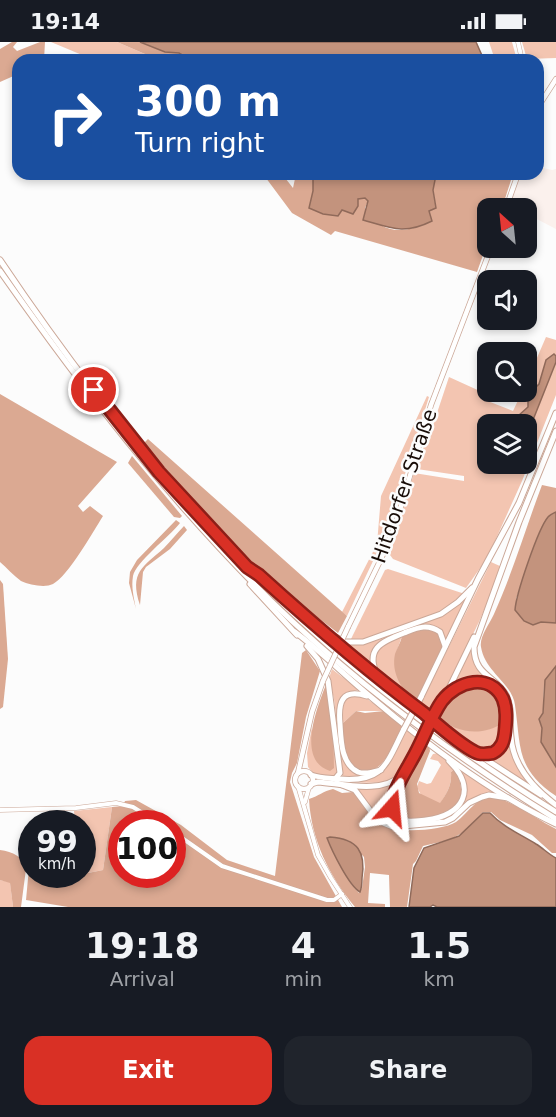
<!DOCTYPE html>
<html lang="en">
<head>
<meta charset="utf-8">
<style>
	:root { --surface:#171b24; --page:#20242c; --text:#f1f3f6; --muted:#9ea1a6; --accent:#d93025 }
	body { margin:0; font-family:"DejaVu Sans",sans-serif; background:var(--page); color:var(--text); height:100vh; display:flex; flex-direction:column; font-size:22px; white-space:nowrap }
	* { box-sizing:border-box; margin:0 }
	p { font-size:20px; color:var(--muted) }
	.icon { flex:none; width:33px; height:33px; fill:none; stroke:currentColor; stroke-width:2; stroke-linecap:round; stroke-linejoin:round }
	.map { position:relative; height:865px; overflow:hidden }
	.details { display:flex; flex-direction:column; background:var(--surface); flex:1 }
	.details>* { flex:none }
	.top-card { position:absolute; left:12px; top:12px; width:532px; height:126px; border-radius:18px; box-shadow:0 3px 9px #0003; background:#1a4fa0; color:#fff; overflow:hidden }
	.needle { width:39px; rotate:333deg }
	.fabs { position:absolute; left:477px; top:156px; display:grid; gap:12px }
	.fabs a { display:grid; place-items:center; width:60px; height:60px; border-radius:12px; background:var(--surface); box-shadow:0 3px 9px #0003; font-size:30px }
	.speed { position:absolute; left:18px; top:768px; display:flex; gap:12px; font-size:30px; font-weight:700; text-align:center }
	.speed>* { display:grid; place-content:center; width:78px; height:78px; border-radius:50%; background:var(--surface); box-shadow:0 3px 9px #0003; line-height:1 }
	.speed small { font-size:15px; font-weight:400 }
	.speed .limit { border:9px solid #d22; background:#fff; color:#111 }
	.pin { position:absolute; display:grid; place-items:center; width:51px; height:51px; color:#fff; margin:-26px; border:3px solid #fff; border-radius:50%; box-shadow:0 2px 6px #0007 }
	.me { position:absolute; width:66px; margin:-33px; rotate:18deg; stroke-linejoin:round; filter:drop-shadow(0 0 4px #0008) }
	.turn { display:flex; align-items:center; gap:21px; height:126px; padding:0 24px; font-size:27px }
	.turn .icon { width:78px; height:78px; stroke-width:2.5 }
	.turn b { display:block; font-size:42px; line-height:51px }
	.eta { display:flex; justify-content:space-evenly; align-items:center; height:102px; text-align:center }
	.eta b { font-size:36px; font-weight:800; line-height:42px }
	.button { display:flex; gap:12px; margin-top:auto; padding:12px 24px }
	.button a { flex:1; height:69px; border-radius:18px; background:var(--accent); color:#fff; font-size:24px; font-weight:800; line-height:69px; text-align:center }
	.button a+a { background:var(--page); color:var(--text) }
	.status { display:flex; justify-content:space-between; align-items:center; height:42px; padding:0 30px; background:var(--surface); direction:ltr }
	.status svg { height:16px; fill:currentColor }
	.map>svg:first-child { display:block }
</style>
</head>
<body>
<div class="status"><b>19:14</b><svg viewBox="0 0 49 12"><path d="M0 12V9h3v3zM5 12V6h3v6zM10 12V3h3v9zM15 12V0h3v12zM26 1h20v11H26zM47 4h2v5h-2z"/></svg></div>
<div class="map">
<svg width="556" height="865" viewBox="0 0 556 865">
	<rect width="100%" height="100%" fill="#fcfcfc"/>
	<polygon fill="#fbf1ed" points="539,125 552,128 556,127 556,187 527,172 526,166 516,166 510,163 521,132 538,132"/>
	<g fill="#f3c5b1">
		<polygon points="51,0 117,0 159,18 94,18"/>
		<polygon points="489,0 512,0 517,18 495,18"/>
		<polygon points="522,0 556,0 556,16 527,17"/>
		<polygon points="546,295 556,298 556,314 554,312 546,318 539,343 533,348 528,365 518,374 521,382 488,382 488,422 526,422 527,386 531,383 556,320 556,353 522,439 495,499 483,522 466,546 393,517 390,513 414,431 464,439 464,434 417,427 427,394 429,395 449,335 482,350 480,356 513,369 522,350 526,350 527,339"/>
		<polygon points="427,354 429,355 391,477 382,500 347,574 342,570 377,502 381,454"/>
		<polygon points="491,520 502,525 479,580 432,675 419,665"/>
		<polygon points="388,527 465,552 444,568 363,598 350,599 385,528"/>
		<path d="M468,554L446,601L443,592L439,587L386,597L371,619L373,630L343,604L344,601C363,606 410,588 428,579C442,572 455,562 468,554Z"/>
		<path d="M402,594L395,614L417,658L415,663L382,637L374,618C380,602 387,601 402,594Z"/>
		<path d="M472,603L473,617L499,647L508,661L511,703L532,745L485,714L499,710C528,680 493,609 449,650Z"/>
		<polygon points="332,627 359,648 349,650 341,657 342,711 367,735 343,736 334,657 329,636"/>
		<polygon points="363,654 384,669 356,669 341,683 341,665 347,655"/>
		<polygon points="438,674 448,684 504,680 503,697 492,710 475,707 436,678"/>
		<polygon points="312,685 312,706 334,686 339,731 337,734 314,732 308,725 307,711"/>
		<path d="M406,688L420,698C400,735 399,744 354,740C390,733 391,718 406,688Z"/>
		<path d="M438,711L455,727L451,730C452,743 447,751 440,762L421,753L417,745L419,739L427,742L431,741L441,723L438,719L430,717L433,712Z"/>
		<path d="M459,725L497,751C466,750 464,774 438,780C418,782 389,790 375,772C367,763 364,753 355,745H383L399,738C396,743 391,749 390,754C384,779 404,782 425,781C456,778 479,757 459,725Z"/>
		<polygon points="112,765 103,828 88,831 83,830 82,782 75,781 74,769"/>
		<polygon points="0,838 10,840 13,865 0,865"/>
	</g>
	<g fill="#dba992" fill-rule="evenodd">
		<polygon points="12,0 17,0 13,5 17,9 40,0 45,0 44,18 18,18 18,32 0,40 0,7"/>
		<polygon points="117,0 140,0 165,10 179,11 191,18 159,18"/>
		<path d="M263,132H282L293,146L296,132H313V149L309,166L349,169L358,164V157L365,156L368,159L365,166C370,171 375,179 381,183C396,193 418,186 432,179L429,169L436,165L433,148L435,138L430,132H513L502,166H488L487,202L477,230L335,189L331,193L292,171Z"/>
		<path d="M0,352L117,420L78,464L83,470L90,464L103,474C93,490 68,534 53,542C45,546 30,543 21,539C14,534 7,526 0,520Z"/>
		<path d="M148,397L347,574L338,591C319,576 299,562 280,546C230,503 186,451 144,401Z"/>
		<polygon points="132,414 182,474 180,476 174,475 128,421"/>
		<path d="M542,443L556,446V470C537,480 524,537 516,557L541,580L556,581V624L544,642L543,672L539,677L542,686L541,700L556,725V754C516,727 521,706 515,663C512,641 485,630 481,605C479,595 490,581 494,572C513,530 526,485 542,443Z"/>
		<path d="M176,478L180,481C169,495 136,520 133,534C131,545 134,556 136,567L129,541L130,530L137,518Z"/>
		<path d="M184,484L187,488L170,507L146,525L143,530L140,563C129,530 143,525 164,506C171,499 177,491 184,484Z"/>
		<polygon points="0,538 3,542 8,617 3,665 0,667"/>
		<path d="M422,586L438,589L443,604L417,658C401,650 391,630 395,612C397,606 401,600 402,594Z"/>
		<path d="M306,608L320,629L306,675L297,721L292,731L290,740L314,815L342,865H68L26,858L29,826L31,824L32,832H82L83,830L88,831L103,828L112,765L123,764L125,759L136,758L181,783L227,818L275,834L302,611ZM122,782H172V832H122Z"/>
		<path d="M327,640L333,681L334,726L330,729C295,718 318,663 327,640Z"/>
		<path d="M479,641C499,650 504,660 504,680C483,695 456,692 438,674C451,650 453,648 479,641Z"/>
		<path d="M356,669L365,671L384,669L403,684C396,696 391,711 382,721C378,726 372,729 365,729C343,728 344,700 341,683Z"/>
		<path d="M424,700L429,704L430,709L417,742L419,751L440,761C447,751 452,743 451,730L455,727C470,758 457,774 424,776C416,777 407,779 401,775C394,771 394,765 394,758Z"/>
		<path d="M333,747L342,751L353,750C363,759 368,774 379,782C393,792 442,789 456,780C469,771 476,754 494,756C510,757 539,779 556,787V811H552L532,793L500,778L491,770H483L464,790L449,798L423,804L416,819L413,822L407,865H390L389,833L370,831L368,861L385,862V865H355C329,834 311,797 309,757C319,754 323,749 333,747ZM333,795L349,799L364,815L365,825L362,846L359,851L352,843L328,799L327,796Z"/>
		<path d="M0,808C13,810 23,814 26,827L21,865H13L10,841L0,838Z"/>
	</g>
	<g fill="#c3937d" stroke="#906a5a" stroke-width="1.5">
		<polygon points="140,0 476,0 484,18 191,18 179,11 165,10"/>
		<path d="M313,132H430L435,138L433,148L436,166L429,169L432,179C404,193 391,186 363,178L368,159L365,156L358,157V164L353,172L342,168L338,174L323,172L309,166L313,149Z"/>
		<polygon points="554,312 556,314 556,320 531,383 527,386 526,382 521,382 518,374 528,365 528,358 531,357 533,348 539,342 546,318"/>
		<path d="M556,470V581L541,580L533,583L524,579L515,568C516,552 538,487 548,475C549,474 554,471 556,470Z"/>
		<polygon points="556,624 556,725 541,700 542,686 539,677 543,671 545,638"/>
		<path d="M483,771H490C503,785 520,792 536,802C543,806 548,812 556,816V865H437L433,863L430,865H409L414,826L424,806L459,794Z"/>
		<path d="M330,795C358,797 366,810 362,836C362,842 362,845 360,850C349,844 332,809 327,796Z"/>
	</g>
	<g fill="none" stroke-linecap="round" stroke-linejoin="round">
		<defs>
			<g id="minor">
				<polyline points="518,0 522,18"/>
				<polyline points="298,744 318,813 331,836 350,865"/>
				<polyline points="305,760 309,745"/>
				<polyline points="0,768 76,766 116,761 133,765 160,782"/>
				<polyline points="172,789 222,824 327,858 334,858 342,852"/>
			</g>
			<g id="major">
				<polyline points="538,65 556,37"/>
				<polyline points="506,166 518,132"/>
				<polyline points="348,585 381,517 396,481 431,363 491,206"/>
				<circle cx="304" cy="738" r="9"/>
				<polyline points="298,731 312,670 323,639"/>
			</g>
			<g id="highway">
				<path d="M0,218C94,358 202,493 329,604C400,666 476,720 556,770"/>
				<path d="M0,229C82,346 169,458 271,559C357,643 454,714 556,777"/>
				<path d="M556,389L519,480L474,605C474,634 495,633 506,653C513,667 509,681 511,695C513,724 533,746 556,763"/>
				<polyline points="266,540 379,638 476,711 541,753"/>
				<polyline points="250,542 297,593"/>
				<path d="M295,590C322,610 346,635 372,656C425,701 493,752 556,782"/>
				<polyline points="330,592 345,600 363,600 441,572 458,560 472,546"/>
				<polyline points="307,604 318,617 328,639 340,731 335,737"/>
				<path d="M378,635C364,607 381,600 404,591C417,586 427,581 440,590L445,604"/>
				<path d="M367,654C341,646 338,661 340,682C341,698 341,722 358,730C365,733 374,730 381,728"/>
				<polyline points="421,655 478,537 519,461 556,371"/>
				<path d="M442,659C503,600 522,695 493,711H477"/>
				<polyline points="437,671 474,595"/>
				<path d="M422,700L392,759V766L398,776C407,781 416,779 426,778C463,774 478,747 449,719"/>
				<path d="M311,733C320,736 329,736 339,737C384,741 386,722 404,687"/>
				<polyline points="337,741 355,748 378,779 393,785 445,780 453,776 469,761 482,755 489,753 508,756"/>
				<path d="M311,742L318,740C344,742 382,752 402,733"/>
			</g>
		</defs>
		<use href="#minor" stroke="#cba797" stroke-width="5"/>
		<use href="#major" stroke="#cba797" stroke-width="6"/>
		<use href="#highway" stroke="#cba797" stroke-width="7"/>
		<use href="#minor" stroke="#fff" stroke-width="4"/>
		<use href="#major" stroke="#fff" stroke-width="4.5"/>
		<use href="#highway" stroke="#fff" stroke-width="5"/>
		<defs>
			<polyline id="major-bridge" points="323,639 348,585"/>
			<g id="highway-bridge">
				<polyline points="404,687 421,655"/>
				<polyline points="422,700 437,671"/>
			</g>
		</defs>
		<use href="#major-bridge" stroke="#cba797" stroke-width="6" stroke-linecap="butt"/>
		<use href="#highway-bridge" stroke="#cba797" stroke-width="7" stroke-linecap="butt"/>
		<use href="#major-bridge" stroke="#fff" stroke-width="4.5"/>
		<use href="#highway-bridge" stroke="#fff" stroke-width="5"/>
	</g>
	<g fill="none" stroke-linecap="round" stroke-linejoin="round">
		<defs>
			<path id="route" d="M94,348L159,430L247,525L259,533C312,581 366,628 424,671C438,683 459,702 475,710C480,713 487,712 493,711C502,706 504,699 505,689C506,678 507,667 503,657C490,630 457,639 442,659C432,673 425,693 417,708C410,723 390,751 392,766"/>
		</defs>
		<use href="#route" stroke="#8d1f18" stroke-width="15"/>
		<use href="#route" stroke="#d93025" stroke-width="10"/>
	</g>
	<g text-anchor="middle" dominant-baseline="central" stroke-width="5" stroke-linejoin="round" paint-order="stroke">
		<g font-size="20" fill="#180c07" stroke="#fcfcfc">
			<text transform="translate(404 444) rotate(-71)">Hitdorfer Straße</text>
		</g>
	</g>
</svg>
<div class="fabs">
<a><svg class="needle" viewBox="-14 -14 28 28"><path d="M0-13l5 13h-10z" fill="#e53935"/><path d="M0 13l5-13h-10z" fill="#9ea1a6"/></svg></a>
<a><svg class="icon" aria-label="sound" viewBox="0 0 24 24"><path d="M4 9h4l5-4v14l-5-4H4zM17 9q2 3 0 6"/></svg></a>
<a><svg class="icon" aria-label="search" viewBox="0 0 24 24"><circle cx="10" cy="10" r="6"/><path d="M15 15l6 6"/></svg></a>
<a><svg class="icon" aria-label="layers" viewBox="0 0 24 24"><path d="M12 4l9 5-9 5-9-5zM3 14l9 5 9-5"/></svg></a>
</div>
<div class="speed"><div>99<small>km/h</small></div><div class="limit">100</div></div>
<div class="pin" style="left:94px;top:348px;background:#d93025"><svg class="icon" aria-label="arrive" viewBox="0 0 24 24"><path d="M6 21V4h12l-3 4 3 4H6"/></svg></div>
<svg class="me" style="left:392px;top:766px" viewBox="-20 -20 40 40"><path d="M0-17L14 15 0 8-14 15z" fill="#d93025" stroke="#fff" stroke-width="4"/></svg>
<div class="top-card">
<div class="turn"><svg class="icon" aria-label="right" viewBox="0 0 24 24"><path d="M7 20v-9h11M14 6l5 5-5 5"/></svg><div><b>300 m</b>Turn right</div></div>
</div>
</div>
<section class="details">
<div class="eta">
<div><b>19:18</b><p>Arrival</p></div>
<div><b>4</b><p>min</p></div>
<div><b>1.5</b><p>km</p></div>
</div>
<div class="button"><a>Exit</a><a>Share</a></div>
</section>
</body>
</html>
